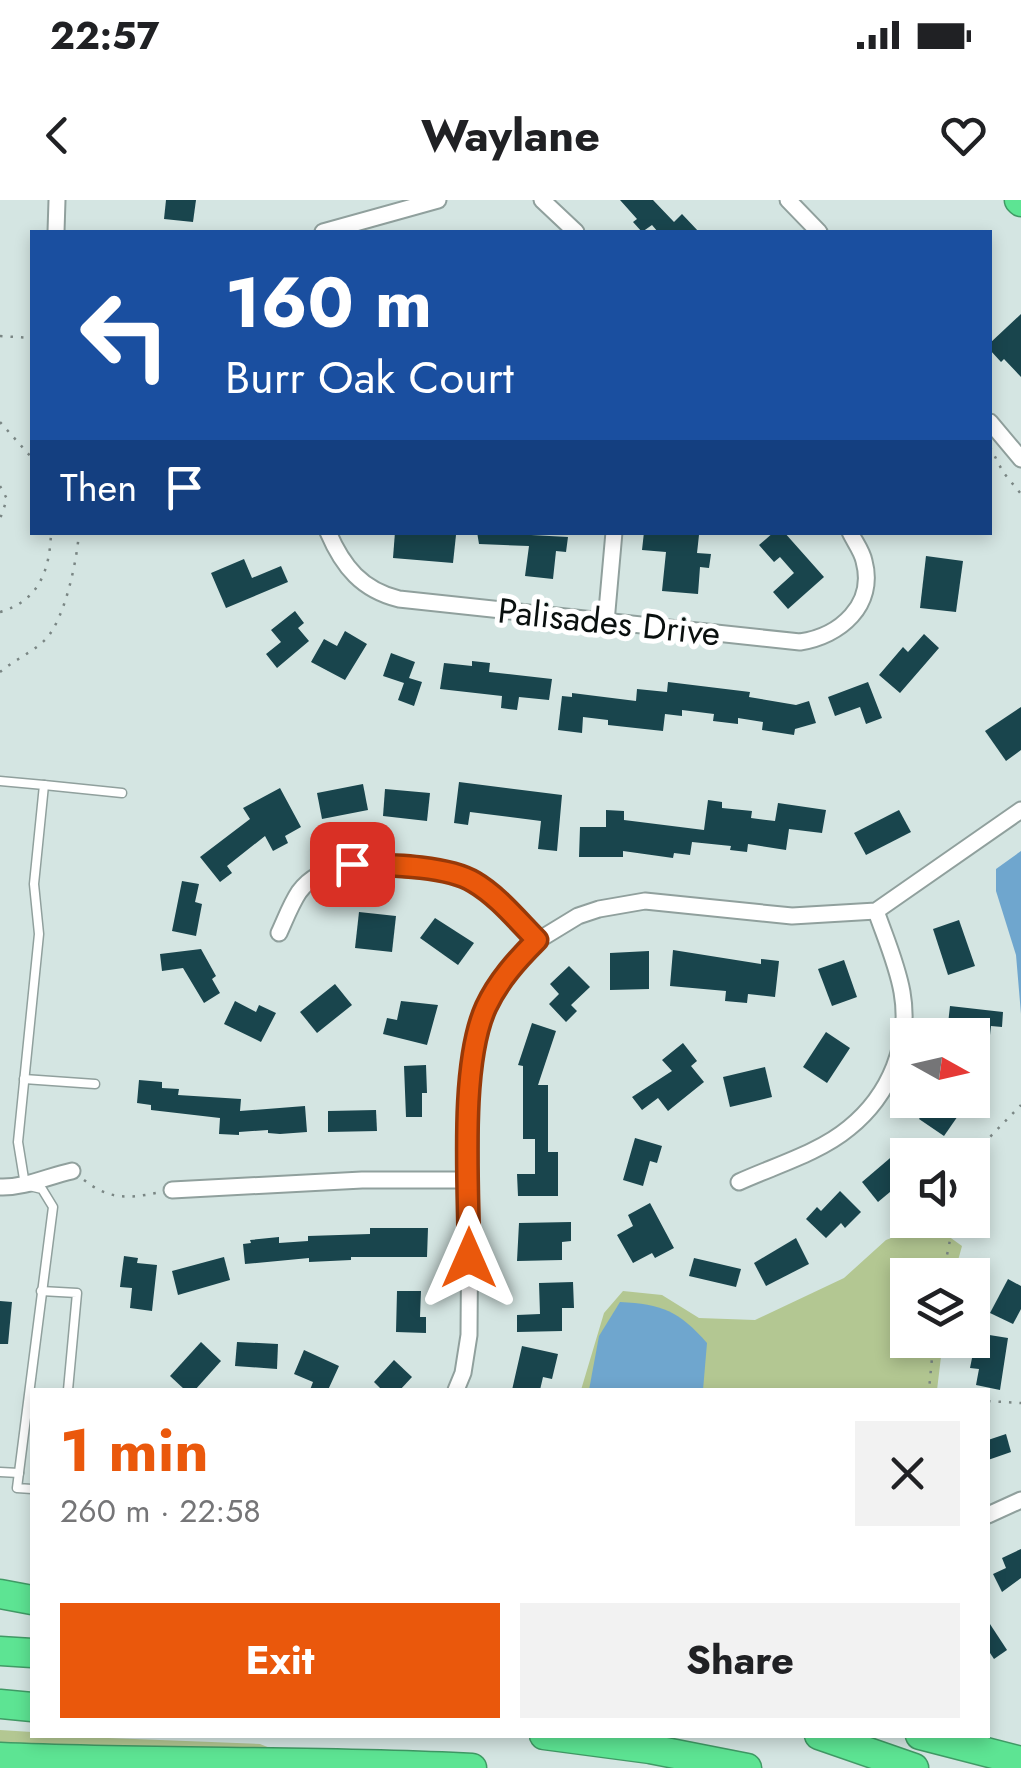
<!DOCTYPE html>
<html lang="en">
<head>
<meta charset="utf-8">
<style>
	:root { --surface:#fff; --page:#f2f2f2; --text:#202124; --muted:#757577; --accent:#ea580c }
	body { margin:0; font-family:Jost,sans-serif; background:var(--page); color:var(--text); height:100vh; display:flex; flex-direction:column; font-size:38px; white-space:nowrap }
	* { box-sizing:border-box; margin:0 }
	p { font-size:32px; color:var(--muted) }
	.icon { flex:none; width:55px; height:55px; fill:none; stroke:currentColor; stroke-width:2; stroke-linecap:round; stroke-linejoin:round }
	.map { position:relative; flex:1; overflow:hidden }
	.details { position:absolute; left:30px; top:1188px; width:960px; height:350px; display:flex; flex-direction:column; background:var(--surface); border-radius:0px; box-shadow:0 5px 15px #0003 }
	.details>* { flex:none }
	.guide { position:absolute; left:30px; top:30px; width:962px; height:305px; border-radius:0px; box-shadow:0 5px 15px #0003; background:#1a4fa0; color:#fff; overflow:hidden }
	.needle { width:65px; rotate:98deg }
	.controls { position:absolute; left:890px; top:818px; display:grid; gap:20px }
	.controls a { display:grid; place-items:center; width:100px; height:100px; border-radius:0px; background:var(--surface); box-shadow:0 5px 15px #0003; font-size:50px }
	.pin { position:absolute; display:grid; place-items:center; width:85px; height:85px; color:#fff; margin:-42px; border-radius:20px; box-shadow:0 5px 15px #0006 }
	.me { position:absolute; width:110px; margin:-55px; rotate:0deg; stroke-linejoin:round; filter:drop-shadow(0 0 8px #0008) }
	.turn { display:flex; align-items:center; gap:35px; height:210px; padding:0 30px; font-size:45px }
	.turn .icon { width:130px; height:130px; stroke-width:2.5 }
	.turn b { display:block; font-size:70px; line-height:85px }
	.then { display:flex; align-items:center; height:95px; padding:0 30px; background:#0003; gap:20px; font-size:38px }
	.round { display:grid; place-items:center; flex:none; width:105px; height:105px; border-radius:0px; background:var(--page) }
	.overview { display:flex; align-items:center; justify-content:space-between; height:170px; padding:0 30px }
	h1 { font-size:60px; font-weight:700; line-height:75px; color:var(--accent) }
	.cta { display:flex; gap:20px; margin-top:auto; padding:20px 30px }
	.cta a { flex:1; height:115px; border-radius:0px; background:var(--accent); color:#fff; font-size:40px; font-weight:700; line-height:115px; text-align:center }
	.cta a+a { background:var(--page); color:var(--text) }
	.status { display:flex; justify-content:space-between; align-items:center; height:70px; padding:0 50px; background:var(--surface); direction:ltr }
	.status svg { height:28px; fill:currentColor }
	header { display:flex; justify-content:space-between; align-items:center; height:130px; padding:0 30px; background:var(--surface); font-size:45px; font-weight:700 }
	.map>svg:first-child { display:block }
</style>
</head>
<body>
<div class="status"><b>22:57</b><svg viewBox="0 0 49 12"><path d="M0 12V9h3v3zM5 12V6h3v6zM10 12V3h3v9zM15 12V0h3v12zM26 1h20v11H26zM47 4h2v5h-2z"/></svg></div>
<header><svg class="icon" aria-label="back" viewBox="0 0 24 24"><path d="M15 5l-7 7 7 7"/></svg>Waylane<svg class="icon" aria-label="heart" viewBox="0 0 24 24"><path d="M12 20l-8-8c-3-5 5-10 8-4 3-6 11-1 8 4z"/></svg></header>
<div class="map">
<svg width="1021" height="1568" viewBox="0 0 1021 1568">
	<rect width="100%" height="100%" fill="#d4e5e2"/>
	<g fill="#b3c792">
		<polygon points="930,1023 962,1046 954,1075 908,1075 908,1140 943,1140 937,1190 581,1190 604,1113 623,1091 662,1095 699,1118 755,1120 844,1078 886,1040"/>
		<polygon points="0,1530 32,1532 32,1535 260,1544 270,1548 0,1547"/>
	</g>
	<g fill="#6fa6ce">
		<polygon points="1021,651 1021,814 1016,755 996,691 996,669"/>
		<path d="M620,1102C662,1104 679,1111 707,1143L703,1190H589L599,1136Z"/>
	</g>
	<g fill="#19454d">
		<polygon points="166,0 196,0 193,22 164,19"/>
		<polygon points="620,0 653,0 674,22 682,14 699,32 658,32 652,25 642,32 633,22 637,19"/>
		<polygon points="1021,114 1021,177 1004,159 1001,162 990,150 990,143"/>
		<polygon points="395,332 456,335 453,363 393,358"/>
		<polygon points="477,332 568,337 566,352 556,351 553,379 525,376 529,346 479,344"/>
		<polygon points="644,332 699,335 697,353 711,354 709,368 700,367 698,394 662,391 666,352 642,350"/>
		<polygon points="774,332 784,332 824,377 788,409 773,392 794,373 780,357 774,362 759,345"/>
		<polygon points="926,356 963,361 956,412 920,408"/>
		<polygon points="244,359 252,378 281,366 288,382 226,408 211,373"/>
		<polygon points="295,411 304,423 298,428 309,441 277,468 266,454 281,442 271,430"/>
		<polygon points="345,431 367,444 345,480 311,462 324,439 337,446"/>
		<polygon points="924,434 939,448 900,493 879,475 903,447 908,452"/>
		<polygon points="391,453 415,462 409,478 422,482 414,506 398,500 404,483 383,476"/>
		<polygon points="472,461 490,463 489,472 552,479 549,500 519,497 517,510 501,508 502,496 440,489 444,463 472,466"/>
		<polygon points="668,482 750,492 749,497 796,505 809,501 816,523 795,529 794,535 762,530 763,522 738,518 738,524 713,521 714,514 682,510 682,516 665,514 663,531 608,525 608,520 583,517 582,533 558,530 562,496 572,497 572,493 636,501 637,489 667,492"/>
		<polygon points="868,482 882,518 866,524 860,507 835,516 828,497"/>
		<polygon points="1021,507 1021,550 1006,561 985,531"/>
		<polygon points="459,582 562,595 557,651 538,649 541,621 470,612 468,625 454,623"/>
		<polygon points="363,584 368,610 322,619 317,593"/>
		<polygon points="280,588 301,627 285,636 288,643 273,651 265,636 227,666 232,673 220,682 200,657 250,619 243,608"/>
		<polygon points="385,589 430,593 427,621 383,616"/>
		<polygon points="708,600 722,602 722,608 752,611 751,618 775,621 778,603 826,610 822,633 789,629 786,650 748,644 747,652 730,650 731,646 692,642 690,655 674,653 673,658 623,651 623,657 579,657 580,627 606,627 606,610 624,611 624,620 704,630"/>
		<polygon points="899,610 911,632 866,655 854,633"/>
		<polygon points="182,681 199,684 195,702 202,704 196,736 172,731"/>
		<polygon points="359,712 396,716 392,752 355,748"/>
		<polygon points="435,718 474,743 458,765 420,738"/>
		<polygon points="959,720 975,766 948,775 933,729"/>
		<polygon points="201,749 216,776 212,779 220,793 204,803 183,768 162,771 160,754"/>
		<polygon points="673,750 761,764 761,759 779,761 775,797 748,794 747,803 725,801 726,791 670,786"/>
		<polygon points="649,751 649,789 610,790 610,753"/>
		<polygon points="844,760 857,797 832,806 818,769"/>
		<polygon points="569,766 590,787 571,805 577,811 566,822 549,804 559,794 550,784"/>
		<polygon points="335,784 352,805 317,833 300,812"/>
		<polygon points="235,801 256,812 259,805 276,813 261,842 224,824"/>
		<polygon points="401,801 438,805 427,845 383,834 387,818 397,820"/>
		<polygon points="950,806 1003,812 1002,827 991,826 987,863 972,862 972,835 961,835 962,825 948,824"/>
		<polygon points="532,823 556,831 538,885 548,885 548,952 558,952 558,996 518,996 517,974 535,974 535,939 523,939 523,866 518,865"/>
		<polygon points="826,832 850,848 827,883 803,867"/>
		<polygon points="683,843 697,861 691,866 704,882 668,911 658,898 642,910 632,897 672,871 662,860"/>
		<polygon points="426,865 427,893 422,893 422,917 406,917 404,866"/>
		<polygon points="765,867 772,897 730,907 723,877"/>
		<polygon points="139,880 162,882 162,888 179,889 178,895 241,899 240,911 305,906 307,932 280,934 268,933 268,930 239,932 239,935 219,934 220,918 151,910 151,905 137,903"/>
		<polygon points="932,900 969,900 944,936 919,919"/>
		<polygon points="376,910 377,931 328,932 328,911"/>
		<polygon points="635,938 662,946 657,963 650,961 643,986 623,980"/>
		<polygon points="896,953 908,967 908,977 878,1002 862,982"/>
		<polygon points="840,991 861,1012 845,1028 841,1023 826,1038 806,1019 817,1007 821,1011"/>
		<polygon points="650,1003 674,1048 655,1058 652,1053 633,1063 617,1035 633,1026 628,1015"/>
		<polygon points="571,1022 571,1041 562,1042 562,1060 517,1061 519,1023"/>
		<polygon points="370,1028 428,1028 427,1057 351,1057 351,1060 309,1062 309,1058 245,1064 243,1044 251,1043 250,1040 279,1037 279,1043 308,1041 308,1036 370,1034"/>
		<polygon points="796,1038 809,1064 766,1086 754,1063"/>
		<polygon points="124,1056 138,1058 137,1063 157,1065 152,1111 130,1108 132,1088 120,1087"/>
		<polygon points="224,1057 230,1080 178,1095 172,1071"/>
		<polygon points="694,1058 741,1069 736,1087 689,1076"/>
		<polygon points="1008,1079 1021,1086 1021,1109 1013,1124 990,1113"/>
		<polygon points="573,1082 574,1108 562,1108 562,1131 517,1132 517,1115 540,1114 539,1083"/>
		<polygon points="397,1091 421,1091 420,1117 426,1117 426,1133 396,1132"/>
		<polygon points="0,1101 12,1102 8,1144 0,1144"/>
		<polygon points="977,1133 1008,1138 1000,1190 976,1185 979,1169 970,1168"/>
		<polygon points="201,1142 221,1161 195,1190 185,1190 170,1176"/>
		<polygon points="237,1142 278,1144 277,1169 235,1166"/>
		<polygon points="522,1146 558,1154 552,1179 543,1177 540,1190 512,1190"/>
		<polygon points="304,1150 339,1166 328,1190 310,1190 313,1182 294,1174"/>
		<polygon points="394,1160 412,1177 400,1190 382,1190 374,1182"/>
		<polygon points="1006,1234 1011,1252 988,1260 988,1240"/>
		<polygon points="1021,1349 1021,1378 1002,1392 993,1374 1006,1368 1002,1358"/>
		<polygon points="988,1421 1007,1450 994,1459 988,1450"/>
	</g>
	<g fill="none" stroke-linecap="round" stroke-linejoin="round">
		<defs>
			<g id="lane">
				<polyline points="0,581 44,585 34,684 39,734 18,942 25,985 42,989 53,1007 17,1288 32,1289"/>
				<polyline points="44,585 122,593"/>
				<polyline points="24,879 95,884"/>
				<polyline points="41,1091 77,1093 68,1190"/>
				<polyline points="0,1272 19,1273"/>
			</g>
			<g id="street">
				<polyline points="542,0 576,32"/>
				<polyline points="788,0 819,32"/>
				<polyline points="56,32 57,0"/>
				<polyline points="323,32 438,0"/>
				<polyline points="990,222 1021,259"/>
				<path d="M328,332C343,367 362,390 399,399L800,442C840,436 876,405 864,361C862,351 854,341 850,332"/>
				<polyline points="606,422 614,332"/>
				<path d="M279,733C285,720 291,704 299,692C324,658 372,665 407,669C430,671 455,670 475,682C499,697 518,721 537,741"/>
				<path d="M739,982C774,966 819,953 849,928C890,895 911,843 902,792C897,764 885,737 876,711"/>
				<path d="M0,987C25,988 48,976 72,971"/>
				<polyline points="172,990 362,980 469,980"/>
				<polyline points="456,1190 463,1173 469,1135 471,862 486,807 500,782 537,741 578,716 599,709 645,701 792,716 876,711 1021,610"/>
				<polyline points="988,1315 1021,1300"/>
			</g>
			<g id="highway">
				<polyline points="1019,0 1021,2"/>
				<polyline points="0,1394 32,1400"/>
				<polyline points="0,1451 32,1453"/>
				<polyline points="0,1504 32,1507"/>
				<polyline points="544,1535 650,1549 747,1568"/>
				<polyline points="819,1535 914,1568"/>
				<polyline points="920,1535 1021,1561"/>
				<path d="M0,1557C157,1564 315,1560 472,1568"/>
			</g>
		</defs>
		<use href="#lane" stroke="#90a09d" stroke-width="11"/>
		<use href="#street" stroke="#90a09d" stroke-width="19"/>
		<use href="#highway" stroke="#409a65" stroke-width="31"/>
		<g stroke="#7a8684" stroke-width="2.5" stroke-dasharray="2.5 8" stroke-linecap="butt">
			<polyline points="0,136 32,138"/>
			<polyline points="0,222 32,258"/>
			<polyline points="990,247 1003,272 1021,294"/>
			<polyline points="0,286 7,299 0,319"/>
			<path d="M0,412C39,401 50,370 51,332"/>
			<path d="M0,472C14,460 33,452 46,439C65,418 77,361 79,332"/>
			<polyline points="972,962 987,940 1021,905"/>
			<path d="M84,980C108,999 127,999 156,993"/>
			<polyline points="943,1075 954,1020"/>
			<polyline points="927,1140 932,1158 929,1190"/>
			<polyline points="988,1201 1021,1203"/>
		</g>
		<use href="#lane" stroke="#fff" stroke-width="8"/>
		<use href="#street" stroke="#fff" stroke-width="15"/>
		<use href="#highway" stroke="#5de493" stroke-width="28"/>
	</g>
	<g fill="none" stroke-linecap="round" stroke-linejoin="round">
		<defs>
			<path id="route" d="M352,664C385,665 446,665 474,682C498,696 518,721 537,740C517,760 498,781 486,807C459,866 469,990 469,1058"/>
		</defs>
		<use href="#route" stroke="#983908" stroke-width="25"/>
		<use href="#route" stroke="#ea580c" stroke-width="18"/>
	</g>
	<g text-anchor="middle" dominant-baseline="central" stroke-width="10" stroke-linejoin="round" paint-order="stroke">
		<g font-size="35" fill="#0a100f" stroke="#fff">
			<text transform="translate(609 422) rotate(6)">Palisades Drive</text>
		</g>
	</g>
</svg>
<div class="controls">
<a><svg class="needle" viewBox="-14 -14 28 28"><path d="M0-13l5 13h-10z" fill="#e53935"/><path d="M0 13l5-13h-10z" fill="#757577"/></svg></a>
<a><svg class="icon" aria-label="sound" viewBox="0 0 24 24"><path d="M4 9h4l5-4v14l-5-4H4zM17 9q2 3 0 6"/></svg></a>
<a><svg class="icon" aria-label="layers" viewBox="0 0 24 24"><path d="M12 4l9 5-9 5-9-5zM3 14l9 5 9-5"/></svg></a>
</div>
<div class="pin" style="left:352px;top:664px;background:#d93025"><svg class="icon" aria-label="arrive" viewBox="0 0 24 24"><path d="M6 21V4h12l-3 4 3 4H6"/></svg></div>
<svg class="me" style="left:469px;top:1058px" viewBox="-20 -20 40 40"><path d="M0-17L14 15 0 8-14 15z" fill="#ea580c" stroke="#fff" stroke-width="4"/></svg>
<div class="guide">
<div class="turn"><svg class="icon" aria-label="left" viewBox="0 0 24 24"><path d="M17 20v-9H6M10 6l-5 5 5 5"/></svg><div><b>160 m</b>Burr Oak Court</div></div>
<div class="then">Then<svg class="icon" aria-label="arrive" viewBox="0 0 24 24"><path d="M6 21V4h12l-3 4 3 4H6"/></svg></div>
</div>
<section class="details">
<div class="overview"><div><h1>1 min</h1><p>260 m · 22:58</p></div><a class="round"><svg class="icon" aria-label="close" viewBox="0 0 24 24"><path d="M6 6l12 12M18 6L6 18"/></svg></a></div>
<div class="cta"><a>Exit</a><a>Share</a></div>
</section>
</div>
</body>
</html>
